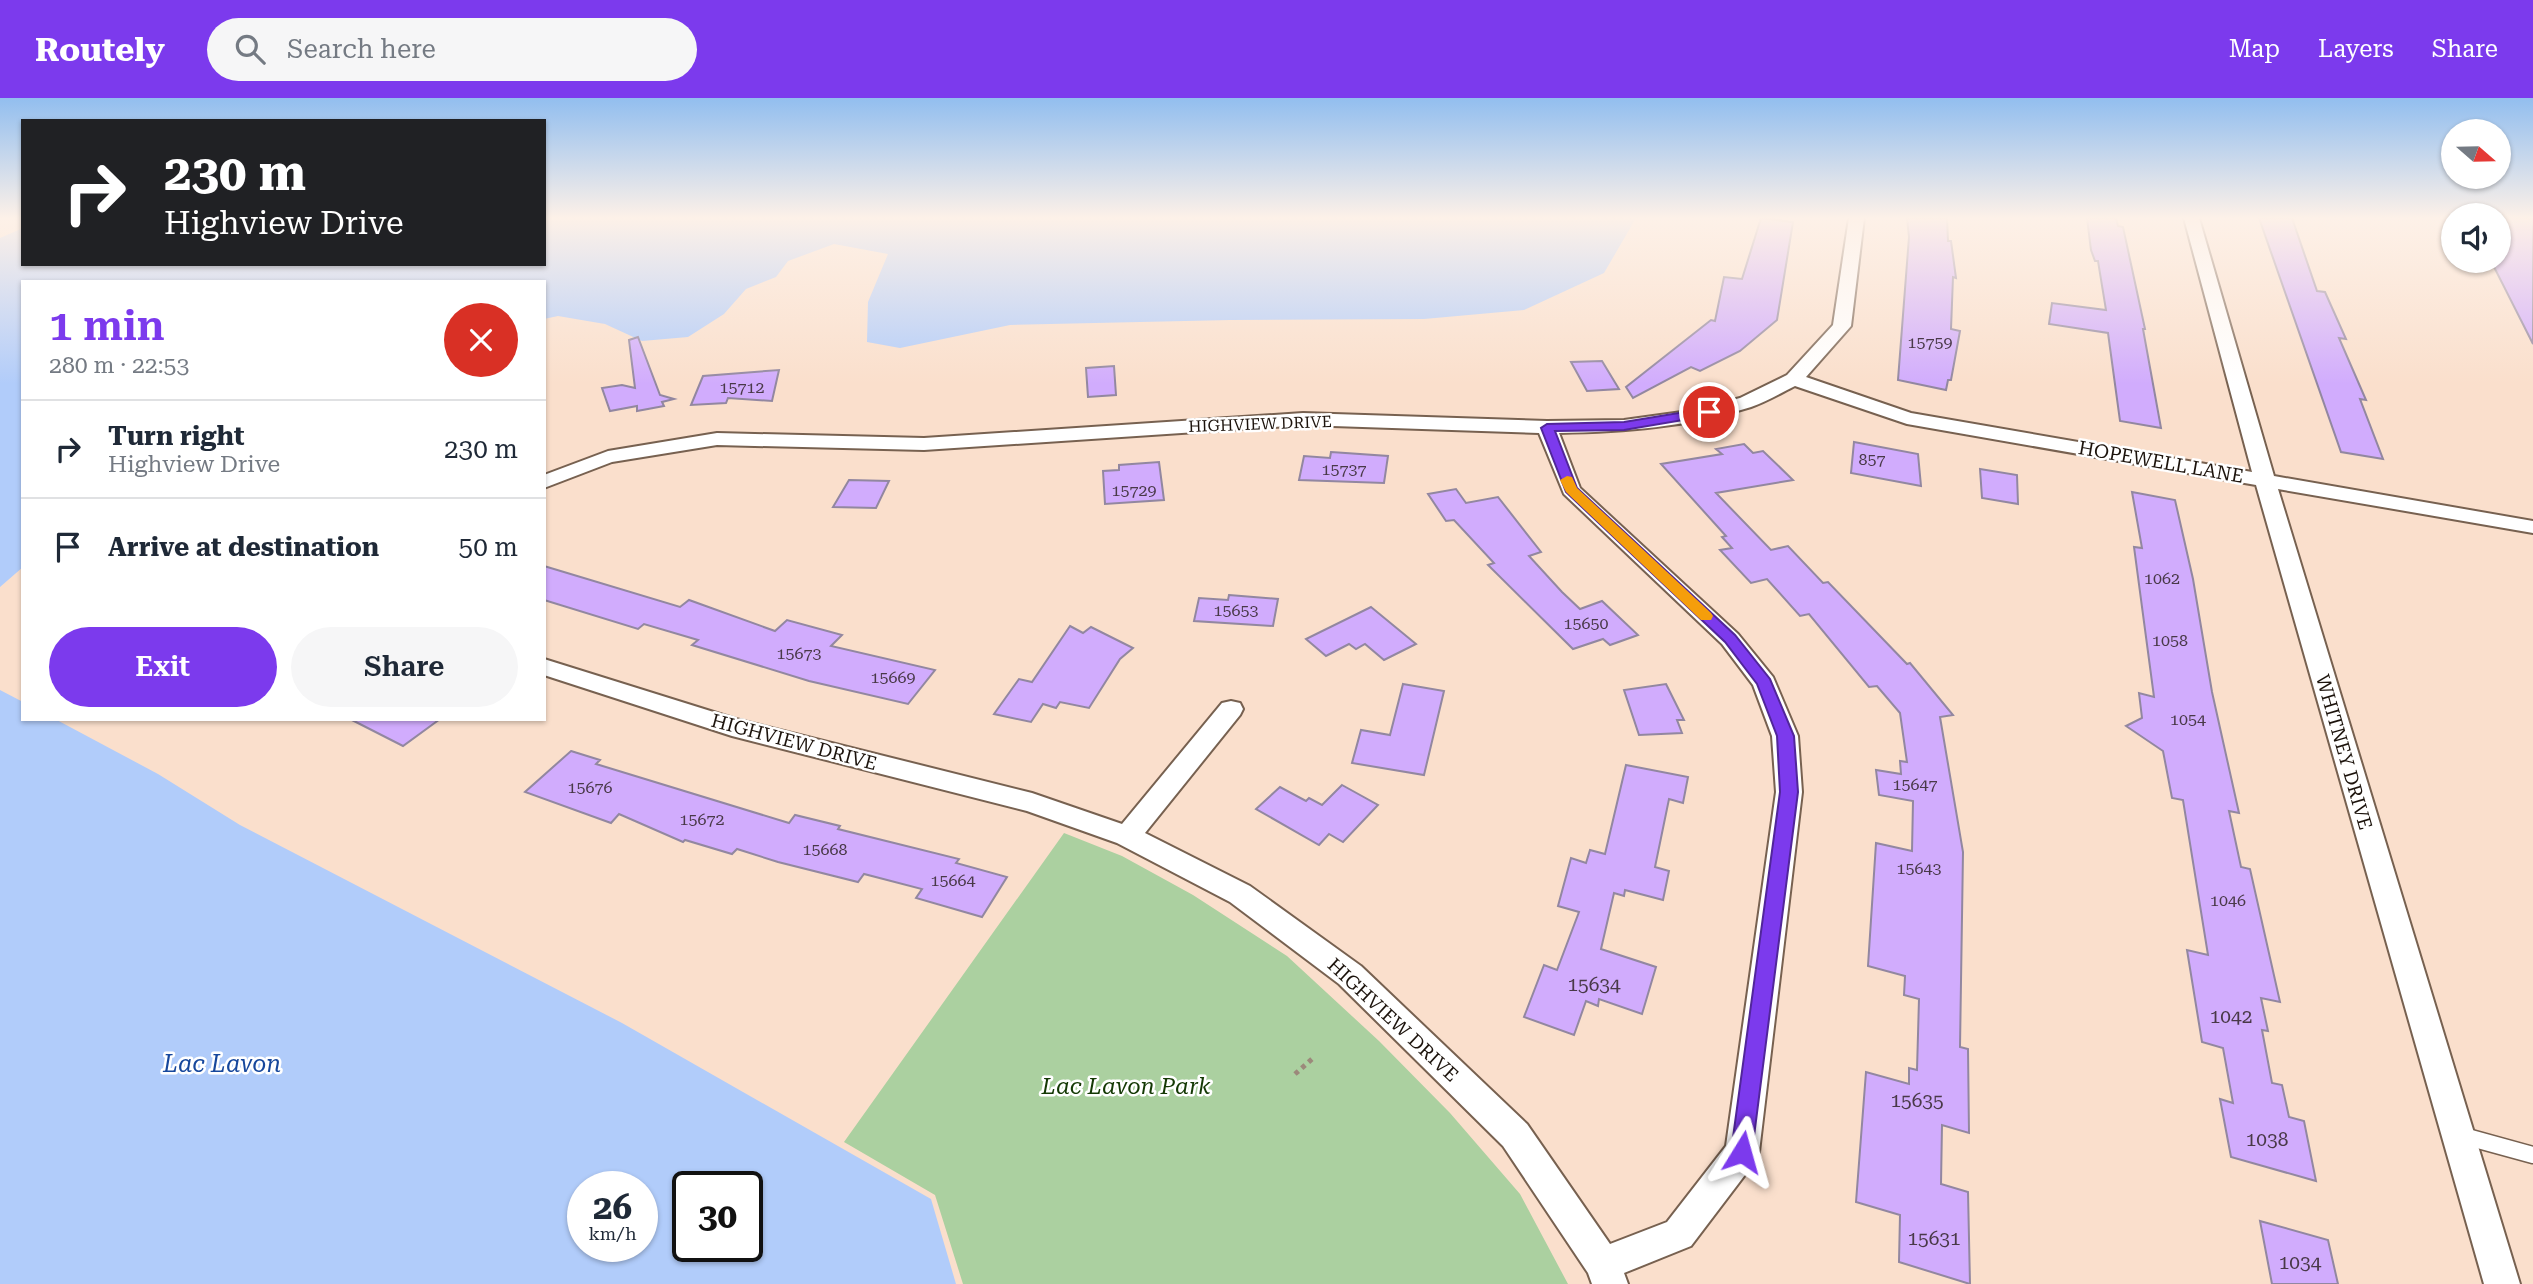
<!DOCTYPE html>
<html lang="en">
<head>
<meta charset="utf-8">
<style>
	:root { --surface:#fff; --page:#f6f6f7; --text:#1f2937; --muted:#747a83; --line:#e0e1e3; --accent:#7c3aed }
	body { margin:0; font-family:"Roboto Serif",serif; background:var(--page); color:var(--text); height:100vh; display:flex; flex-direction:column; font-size:26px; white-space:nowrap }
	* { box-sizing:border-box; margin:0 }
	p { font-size:23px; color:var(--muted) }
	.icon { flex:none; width:38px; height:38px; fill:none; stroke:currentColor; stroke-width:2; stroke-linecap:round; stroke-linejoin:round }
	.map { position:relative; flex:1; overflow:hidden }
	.details { position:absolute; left:21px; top:182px; width:525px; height:441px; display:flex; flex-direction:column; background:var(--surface); border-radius:0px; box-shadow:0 2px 5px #0004 }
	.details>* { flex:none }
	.hud { position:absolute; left:21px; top:21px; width:525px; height:147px; border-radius:0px; box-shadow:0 2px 5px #0004; background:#202124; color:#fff; overflow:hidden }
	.needle { width:46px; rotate:110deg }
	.fabs { position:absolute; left:2441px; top:21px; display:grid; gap:14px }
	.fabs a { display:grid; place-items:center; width:70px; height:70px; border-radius:50%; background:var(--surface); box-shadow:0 2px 5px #0004; font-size:35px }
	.speed { position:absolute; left:567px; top:1073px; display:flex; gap:14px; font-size:35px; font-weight:700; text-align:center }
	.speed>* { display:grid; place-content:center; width:91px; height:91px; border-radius:50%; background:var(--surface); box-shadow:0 2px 5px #0004; line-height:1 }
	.speed small { font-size:18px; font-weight:400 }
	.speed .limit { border:4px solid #111; border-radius:10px; background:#fff; color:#111 }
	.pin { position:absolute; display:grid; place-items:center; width:60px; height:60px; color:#fff; margin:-30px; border:4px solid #fff; border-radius:50%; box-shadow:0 2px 7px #0007 }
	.me { position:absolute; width:77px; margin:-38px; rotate:8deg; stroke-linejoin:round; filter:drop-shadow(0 0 5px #0008) }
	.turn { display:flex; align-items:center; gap:24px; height:147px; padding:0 28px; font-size:32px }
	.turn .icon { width:91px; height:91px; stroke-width:2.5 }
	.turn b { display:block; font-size:49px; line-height:60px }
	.round { display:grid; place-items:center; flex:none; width:74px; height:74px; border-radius:37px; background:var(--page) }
	.summary { display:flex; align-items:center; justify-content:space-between; height:119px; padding:0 28px }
	h1 { font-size:42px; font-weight:600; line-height:52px; color:var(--accent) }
	.cta { display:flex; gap:14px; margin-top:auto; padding:14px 28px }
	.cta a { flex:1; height:80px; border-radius:42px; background:var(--accent); color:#fff; font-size:28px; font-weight:600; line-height:80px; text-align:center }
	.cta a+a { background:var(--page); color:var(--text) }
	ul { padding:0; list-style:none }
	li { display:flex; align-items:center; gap:21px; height:98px; padding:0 28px; border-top:2px solid var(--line) }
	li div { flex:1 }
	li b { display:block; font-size:26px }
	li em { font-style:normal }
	header { display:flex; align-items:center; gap:42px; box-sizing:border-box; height:98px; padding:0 35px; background:var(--accent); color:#fff }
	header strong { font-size:33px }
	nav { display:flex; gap:38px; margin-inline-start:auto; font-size:24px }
	.search { width:490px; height:63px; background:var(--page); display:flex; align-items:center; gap:18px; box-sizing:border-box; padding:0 24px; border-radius:38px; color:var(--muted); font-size:26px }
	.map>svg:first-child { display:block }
</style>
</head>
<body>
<header>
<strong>Routely</strong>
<div class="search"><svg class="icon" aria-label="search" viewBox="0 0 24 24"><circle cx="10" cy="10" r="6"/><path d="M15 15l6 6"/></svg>Search here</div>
<nav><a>Map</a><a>Layers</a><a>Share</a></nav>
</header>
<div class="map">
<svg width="2533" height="1186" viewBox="0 0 2533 1186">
	<rect width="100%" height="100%" fill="#fadfcc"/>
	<polygon fill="#abd0a0" points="1064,735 1122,758 1193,797 1287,858 1379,943 1450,1015 1520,1096 1568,1186 963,1186 935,1097 844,1044"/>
	<g fill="#b1ccfa" fill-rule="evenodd">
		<polygon points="544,120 1636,120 1604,175 1524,212 1424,221 1230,222 1010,227 900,250 867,244 868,204 888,156 834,146 788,163 776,179 746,191 724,216 688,239 642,243 605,226 558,218 544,221 544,184 23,184 23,469 0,489 0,140 23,130 23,166 544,166"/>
		<path d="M0,592L23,604V621H55L158,676L240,727L622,925L931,1101L956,1186H0ZM583,1088H642V1148H583ZM688,1088H747V1148H688Z"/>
	</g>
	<g fill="#d1acfd" stroke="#9287a0" stroke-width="2">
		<polygon points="1761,120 1793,124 1777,222 1740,253 1700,273 1691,269 1633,300 1626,289 1711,222 1715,223 1724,179 1742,181"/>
		<polygon points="1907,120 1947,120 1948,143 1951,143 1956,180 1953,179 1951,231 1960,233 1951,282 1948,282 1946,292 1898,282 1909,139"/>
		<polygon points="2087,120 2116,120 2118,128 2123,129 2145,231 2143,231 2161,330 2120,323 2108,235 2049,226 2052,205 2106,212 2098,163 2095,163 2091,152"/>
		<polygon points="2259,120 2292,120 2317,193 2325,194 2346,241 2339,240 2366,302 2360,301 2383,361 2341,354"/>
		<polygon points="2499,120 2533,120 2533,246 2491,163 2499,163"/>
		<polygon points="638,239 660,297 674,301 662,304 664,308 637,313 637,308 610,313 602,290 622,287 635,290 629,242"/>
		<polygon points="1602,263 1619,291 1587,293 1571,264"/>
		<polygon points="1114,268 1116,297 1088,299 1086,270"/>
		<polygon points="779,272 772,303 728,300 726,305 691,307 703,278"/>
		<polygon points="1854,344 1918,356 1921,388 1851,375"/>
		<polygon points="1744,346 1753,355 1763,353 1793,382 1716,395 1771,452 1788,448 1823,485 1828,484 1907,566 1910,565 1953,617 1940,619 1963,754 1960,949 1968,951 1969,1035 1942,1027 1941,1086 1968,1094 1970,1186 1899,1164 1900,1117 1856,1104 1866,974 1909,986 1909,970 1917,972 1919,901 1904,897 1905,878 1868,868 1876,745 1912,753 1913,703 1879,697 1876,672 1901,676 1900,663 1907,664 1900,615 1877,588 1869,589 1809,516 1800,518 1767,481 1751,485 1720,452 1732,450 1722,439 1726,438 1661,366 1722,356 1716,351"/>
		<polygon points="1331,354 1388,358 1384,385 1299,382 1304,358 1330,360"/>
		<polygon points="1159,364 1164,402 1105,406 1103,373 1119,372 1119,367"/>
		<polygon points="1980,371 2017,377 2018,406 1982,400"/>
		<polygon points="849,382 889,383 876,410 833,409"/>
		<polygon points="1456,391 1466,405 1498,399 1541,454 1529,458 1562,494 1580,511 1602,503 1638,537 1610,547 1603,541 1573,551 1488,467 1494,465 1454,422 1446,423 1428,396"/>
		<polygon points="2132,394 2175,402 2193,481 2212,594 2239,715 2229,713 2241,769 2250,771 2280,904 2261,900 2268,933 2262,932 2272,985 2282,987 2289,1019 2304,1023 2316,1083 2231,1059 2220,1001 2233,1005 2223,950 2202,944 2187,852 2208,857 2183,702 2172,700 2163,653 2126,628 2142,620 2139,595 2154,599 2134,449 2142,450"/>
		<polygon points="544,468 680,509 689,502 775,533 787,522 842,537 831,548 935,572 908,606 809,583 692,547 698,542 644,526 638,531 544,502"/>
		<polygon points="1229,497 1278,501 1273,528 1194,523 1199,500 1228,502"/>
		<polygon points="1371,509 1416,546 1384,562 1365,546 1356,551 1349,546 1326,558 1306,541"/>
		<polygon points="1070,528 1083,535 1091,529 1133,550 1120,561 1089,610 1060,604 1056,610 1043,606 1031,624 994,616 1019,581 1032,584"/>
		<polygon points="1403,586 1444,593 1424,677 1352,665 1361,632 1390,637"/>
		<polygon points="1666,586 1684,622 1677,622 1682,635 1639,637 1624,592"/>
		<polygon points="350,621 440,621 403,648"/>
		<polygon points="571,653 600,662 596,666 789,725 795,717 840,728 838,731 959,761 956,765 1007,779 982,819 916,800 922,791 864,776 858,784 778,764 737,751 732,756 685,742 683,744 619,716 611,725 525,694"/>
		<polygon points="1626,667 1688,679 1683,705 1669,701 1655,769 1669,773 1663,802 1625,792 1624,798 1614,795 1601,851 1656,869 1642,916 1599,901 1598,908 1586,903 1574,937 1524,919 1544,867 1557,872 1579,814 1558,808 1571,760 1586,765 1590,752 1605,756"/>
		<polygon points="1342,687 1378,707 1343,744 1329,736 1319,747 1256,711 1280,689 1306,703 1309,700 1322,707"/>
		<polygon points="2260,1123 2328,1142 2338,1186 2272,1186"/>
	</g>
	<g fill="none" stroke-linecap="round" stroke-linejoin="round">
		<defs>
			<polyline id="service" points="2460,1037 2533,1057"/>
			<path id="minor" d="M1849,120H1864L1851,228L1806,279L1911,315L2252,374L2184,120H2199L2274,378L2533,423V435L2278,391L2520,1186H2484L2256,387L1907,326L1795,288C1781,295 1766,304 1751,309C1688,329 1624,334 1559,335L1580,390L1738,536L1773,579L1798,638L1802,694L1759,1054L1754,1065L1691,1148L1624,1175L1628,1186H1592L1588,1175L1503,1048L1339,886L1230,804L1117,745L1027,713L732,638L544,577V561L736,621L1032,695L1122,726L1222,605L1231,603L1240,605L1243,611L1240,617L1145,735L1250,788L1361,868L1527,1026L1610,1146L1667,1124L1726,1048L1776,694L1772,638L1753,587L1722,546L1564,396L1539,335L1303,327L924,352L717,347L612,364L544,390V377L608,353L717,335L924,340L1303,315L1547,323L1624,322L1689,313L1740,300L1787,277L1833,227Z"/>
		</defs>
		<use href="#service" stroke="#776150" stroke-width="19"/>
		<use href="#minor" stroke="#776150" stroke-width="4"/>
		<polyline stroke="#9c897b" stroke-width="5" stroke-dasharray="4.5 4.5" stroke-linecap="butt" points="1295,976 1312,961"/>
		<use href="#service" stroke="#fff" stroke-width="16"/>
		<use href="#minor" fill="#fff" fill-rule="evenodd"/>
	</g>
	<linearGradient id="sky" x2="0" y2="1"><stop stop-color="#92beef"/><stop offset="0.42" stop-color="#fdf1e8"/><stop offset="1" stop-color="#fdf1e8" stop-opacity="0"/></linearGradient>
	<rect width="2533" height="286" fill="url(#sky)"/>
	<polygon fill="#7c3aed" stroke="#51269a" stroke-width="2" points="1709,310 1713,311 1713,317 1624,332 1555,333 1577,390 1735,537 1770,581 1794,638 1798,694 1752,1054 1749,1061 1742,1064 1734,1061 1731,1054 1780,694 1777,638 1757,586 1725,544 1566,394 1541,330 1547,326 1624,324"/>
	<polygon fill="#f59e0b" points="1567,378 1572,379 1577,390 1711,515 1713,518 1711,522 1701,522 1566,394 1560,382"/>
	<g text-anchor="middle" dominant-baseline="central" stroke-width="5" stroke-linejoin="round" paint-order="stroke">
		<g font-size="16" fill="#493948">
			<text x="1930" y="244">15759</text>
			<text x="742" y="289">15712</text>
			<text x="1872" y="361">857</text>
			<text x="1344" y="371">15737</text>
			<text x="1134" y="392">15729</text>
			<text x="2162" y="480">1062</text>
			<text x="1236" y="512">15653</text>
			<text x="1586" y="525">15650</text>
			<text x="2170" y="542">1058</text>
			<text x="799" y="555">15673</text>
			<text x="893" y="579">15669</text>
			<text x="2188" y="621">1054</text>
			<text x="1915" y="686">15647</text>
			<text x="590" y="689">15676</text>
			<text x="702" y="721">15672</text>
			<text x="825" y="751">15668</text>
			<text x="1919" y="770">15643</text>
			<text x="953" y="782">15664</text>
			<text x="2228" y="802">1046</text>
		</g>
		<g font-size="16" fill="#1c130c" stroke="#fff">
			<text transform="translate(1260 326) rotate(-2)">HIGHVIEW DRIVE</text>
		</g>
		<g font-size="19" fill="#1c130c" stroke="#fff">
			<text transform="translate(2161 364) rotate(10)">HOPEWELL LANE</text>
			<text transform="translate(794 644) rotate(15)">HIGHVIEW DRIVE</text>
			<text transform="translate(2344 654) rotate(74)">WHITNEY DRIVE</text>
			<text transform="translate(1393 922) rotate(43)">HIGHVIEW DRIVE</text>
		</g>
		<g font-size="19" fill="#493948">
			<text x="1594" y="886">15634</text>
			<text x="2231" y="918">1042</text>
			<text x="1917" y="1002">15635</text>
			<text x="2267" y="1041">1038</text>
			<text x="1934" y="1140">15631</text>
			<text x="2300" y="1164">1034</text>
		</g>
		<g font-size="23" font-style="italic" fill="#143904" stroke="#fff">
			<text x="1126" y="988">Lac Lavon Park</text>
		</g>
		<g font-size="24" font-style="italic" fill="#16479c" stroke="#fff">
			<text x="222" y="966">Lac Lavon</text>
		</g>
	</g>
</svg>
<div class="fabs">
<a><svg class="needle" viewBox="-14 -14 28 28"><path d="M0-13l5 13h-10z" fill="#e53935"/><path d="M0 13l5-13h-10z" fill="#747a83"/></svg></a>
<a><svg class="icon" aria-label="sound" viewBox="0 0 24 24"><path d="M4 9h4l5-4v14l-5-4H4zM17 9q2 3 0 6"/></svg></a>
</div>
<div class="speed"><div>26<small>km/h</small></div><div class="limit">30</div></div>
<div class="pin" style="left:1709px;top:314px;background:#d93025"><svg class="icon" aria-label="arrive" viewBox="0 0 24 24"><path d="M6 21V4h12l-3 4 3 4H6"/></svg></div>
<svg class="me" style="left:1742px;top:1054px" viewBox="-20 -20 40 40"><path d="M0-17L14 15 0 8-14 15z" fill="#7c3aed" stroke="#fff" stroke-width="4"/></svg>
<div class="hud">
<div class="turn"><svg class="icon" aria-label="right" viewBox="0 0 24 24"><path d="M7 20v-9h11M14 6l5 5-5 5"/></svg><div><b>230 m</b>Highview Drive</div></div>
</div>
<section class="details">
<div class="summary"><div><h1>1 min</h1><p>280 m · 22:53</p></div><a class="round" style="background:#d93025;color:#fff"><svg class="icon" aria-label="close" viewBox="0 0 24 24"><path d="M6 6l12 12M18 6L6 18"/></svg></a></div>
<ul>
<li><svg class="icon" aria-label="right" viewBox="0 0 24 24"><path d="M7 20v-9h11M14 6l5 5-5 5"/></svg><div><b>Turn right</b><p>Highview Drive</p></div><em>230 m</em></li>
<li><svg class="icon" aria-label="arrive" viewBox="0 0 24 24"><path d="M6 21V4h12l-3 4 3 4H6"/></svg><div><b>Arrive at destination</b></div><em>50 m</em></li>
</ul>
<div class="cta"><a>Exit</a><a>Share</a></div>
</section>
</div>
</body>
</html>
